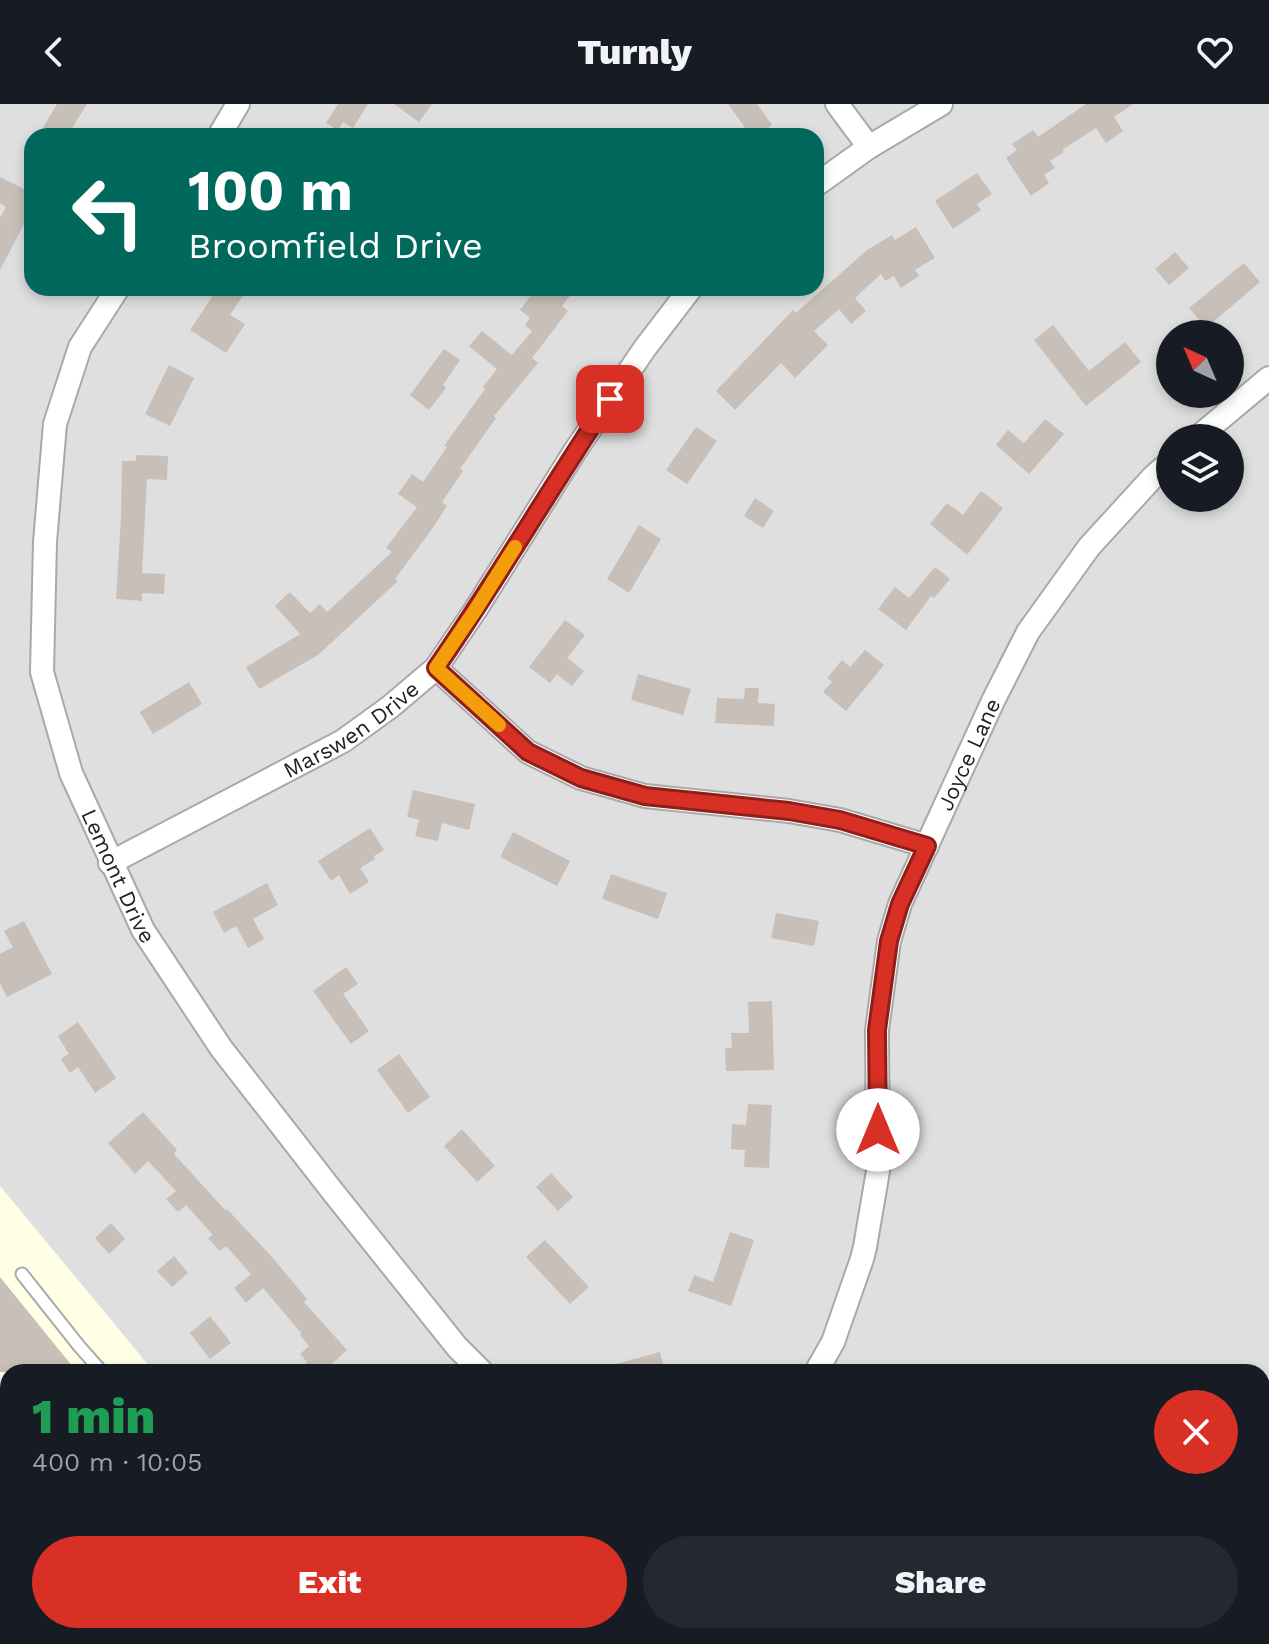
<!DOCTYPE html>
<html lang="en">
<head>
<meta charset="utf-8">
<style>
	:root { --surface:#171b24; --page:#242831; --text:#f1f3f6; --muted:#9ea1a6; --accent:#d93025 }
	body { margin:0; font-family:"Work Sans",sans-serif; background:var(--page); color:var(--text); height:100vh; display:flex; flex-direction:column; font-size:30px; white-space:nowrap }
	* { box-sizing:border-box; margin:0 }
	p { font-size:26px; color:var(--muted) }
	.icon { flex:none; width:44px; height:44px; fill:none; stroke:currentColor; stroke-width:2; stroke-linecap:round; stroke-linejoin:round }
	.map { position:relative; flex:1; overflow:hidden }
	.drawer { position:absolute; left:0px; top:1260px; width:1270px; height:280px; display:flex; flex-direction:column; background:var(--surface); border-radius:24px 24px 0 0; box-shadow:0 4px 12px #0003 }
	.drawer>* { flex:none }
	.top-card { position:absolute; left:24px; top:24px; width:800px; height:168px; border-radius:24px; box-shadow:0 4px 12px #0003; background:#00695c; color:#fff; overflow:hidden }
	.needle { width:52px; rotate:316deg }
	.buttons { position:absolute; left:1156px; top:216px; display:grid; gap:16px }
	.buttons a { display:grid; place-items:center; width:88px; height:88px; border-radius:50%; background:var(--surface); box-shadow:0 4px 12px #0003; font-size:40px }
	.pin { position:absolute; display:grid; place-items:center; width:68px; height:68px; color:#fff; margin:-34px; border-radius:16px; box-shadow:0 4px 12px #0006 }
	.me { position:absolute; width:88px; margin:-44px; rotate:0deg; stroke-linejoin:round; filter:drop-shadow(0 0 6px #0008) }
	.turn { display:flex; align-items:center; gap:28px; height:168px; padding:0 32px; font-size:36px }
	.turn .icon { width:104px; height:104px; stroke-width:2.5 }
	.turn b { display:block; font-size:56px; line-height:68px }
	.round { display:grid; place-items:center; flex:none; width:84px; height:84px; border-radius:42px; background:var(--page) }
	.head { display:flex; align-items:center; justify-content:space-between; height:136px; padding:0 32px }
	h1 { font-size:48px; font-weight:800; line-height:60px; color:#1e9e55 }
	.primary-button { display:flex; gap:16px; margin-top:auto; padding:16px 32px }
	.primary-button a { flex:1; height:92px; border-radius:48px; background:var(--accent); color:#fff; font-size:32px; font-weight:800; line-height:92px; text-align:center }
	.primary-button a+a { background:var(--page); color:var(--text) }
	header { display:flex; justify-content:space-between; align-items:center; height:104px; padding:0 32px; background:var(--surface); font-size:36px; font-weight:800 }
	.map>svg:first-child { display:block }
</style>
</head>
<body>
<header><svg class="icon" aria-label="back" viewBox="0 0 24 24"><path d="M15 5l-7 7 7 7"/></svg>Turnly<svg class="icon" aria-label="heart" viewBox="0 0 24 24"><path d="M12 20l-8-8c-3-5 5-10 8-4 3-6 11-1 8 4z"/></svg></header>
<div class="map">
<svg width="1269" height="1540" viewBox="0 0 1269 1540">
	<rect width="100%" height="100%" fill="#f2efe9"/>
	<path fill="#e0dfdf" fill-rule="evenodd" d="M0,0H1269V1540H417L410,1532H1262V1268H154L0,1082ZM32,32H816V184H32ZM1170,230H1230V290H1170ZM1170,334H1230V394H1170Z"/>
	<polygon fill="#ffffe5" points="0,1082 154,1268 8,1268 8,1532 410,1532 417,1540 0,1540"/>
	<g fill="#c7bfb8">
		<polygon points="57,0 87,0 67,32 38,32"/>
		<polygon points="338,0 368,0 353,24 343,18 338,26 326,19"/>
		<polygon points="394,0 432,0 419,18"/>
		<polygon points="728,0 757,0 772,21 757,32 751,32"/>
		<polygon points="1086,0 1133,0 1114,13 1123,27 1106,39 1096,24 1062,46 1064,48 1050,57 1055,64 1044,71 1049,79 1031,92 1006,54 1017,46 1012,40 1033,26 1038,33"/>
		<polygon points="977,69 992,90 977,100 981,106 953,125 935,97"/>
		<polygon points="0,73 32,89 32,105 0,166 0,114 6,103 0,99"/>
		<polygon points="916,123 935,154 915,166 919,172 901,184 894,172 885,177 881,170 855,194 866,207 851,220 839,205 814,227 828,241 795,274 781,259 735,306 716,287 793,206 796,209 867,146 892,131 895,136"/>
		<polygon points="1175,148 1189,164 1169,181 1155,165"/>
		<polygon points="1244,159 1260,178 1206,224 1189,204"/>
		<polygon points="218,184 248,184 230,211 245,220 226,249 190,226"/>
		<polygon points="552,184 576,184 562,202 568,207 532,254 538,259 494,312 496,314 460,365 463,367 442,398 447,402 432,425 395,475 398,477 318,551 259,585 246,563 300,530 275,502 290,488 310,509 320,500 327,508 392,448 386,444 417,403 398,390 412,370 423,378 447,343 444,342 485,285 483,283 497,265 469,242 482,227 512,251 532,227 525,221 530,214 520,206 535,186 545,193"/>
		<polygon points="1053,221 1089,267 1125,238 1141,258 1086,302 1034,236"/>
		<polygon points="444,245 460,256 443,281 446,284 429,306 410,291"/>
		<polygon points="169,261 194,274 170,322 145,310"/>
		<polygon points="1045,315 1064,330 1029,370 996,341 1008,326 1024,339"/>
		<polygon points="696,323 717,337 687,380 666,366"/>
		<polygon points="136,351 168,352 167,376 147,375 142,469 165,470 164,490 142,489 142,497 116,495 121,414 122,357 136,357"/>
		<polygon points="981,387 1003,404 967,451 930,420 947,399 963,411"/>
		<polygon points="755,394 774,407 763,424 744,412"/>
		<polygon points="639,421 661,435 629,489 607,475"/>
		<polygon points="935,463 950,475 934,494 931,492 906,526 878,505 895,483 909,494"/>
		<polygon points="565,516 585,531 567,554 584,567 572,582 557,570 550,579 529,563"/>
		<polygon points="865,546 884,561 846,607 823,588 832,578 827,574 842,556 850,563"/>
		<polygon points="638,570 691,585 683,611 631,596"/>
		<polygon points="189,578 202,600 153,630 140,608"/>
		<polygon points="745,584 759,584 758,599 775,600 774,622 715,619 717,594 744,595"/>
		<polygon points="413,686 475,700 469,726 442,719 438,737 415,732 419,716 407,713"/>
		<polygon points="370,724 384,746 374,752 375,755 360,764 369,778 350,790 339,771 331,777 318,757"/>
		<polygon points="513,728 570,757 557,782 500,753"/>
		<polygon points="611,770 667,789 658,815 602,795"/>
		<polygon points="267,779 278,801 253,815 264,835 248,844 236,822 224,829 213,808"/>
		<polygon points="776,809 819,817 814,842 771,834"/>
		<polygon points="24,817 52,870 7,893 0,879 0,850 13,843 4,827"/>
		<polygon points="346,863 358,880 343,890 369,927 351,940 313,887"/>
		<polygon points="772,897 774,966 726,967 725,944 732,944 731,929 749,929 748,898"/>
		<polygon points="78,918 116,974 95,989 78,963 70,969 61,955 69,950 58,932"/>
		<polygon points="399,950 430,993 408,1009 377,966"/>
		<polygon points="748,1000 772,1001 769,1064 744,1063 745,1046 731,1045 732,1020 746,1021"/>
		<polygon points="143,1008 177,1046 174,1050 226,1107 227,1105 272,1153 307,1195 304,1198 347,1246 323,1268 296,1268 307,1258 300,1250 309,1242 300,1231 302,1230 263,1184 246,1199 234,1184 251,1170 226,1142 220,1147 208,1134 213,1131 186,1101 178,1108 166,1095 176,1087 148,1057 135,1070 108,1039"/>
		<polygon points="462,1025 495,1062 477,1078 444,1042"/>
		<polygon points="551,1069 573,1093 558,1107 536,1083"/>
		<polygon points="111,1119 125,1135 109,1150 95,1134"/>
		<polygon points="730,1128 754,1136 731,1202 688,1187 694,1171 713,1178"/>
		<polygon points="545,1136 589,1183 570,1200 526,1153"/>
		<polygon points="174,1152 188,1169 172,1183 157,1167"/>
		<polygon points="0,1173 77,1268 0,1268"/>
		<polygon points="210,1212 231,1239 210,1255 190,1229"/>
		<polygon points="660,1248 665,1268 605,1268 605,1263"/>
	</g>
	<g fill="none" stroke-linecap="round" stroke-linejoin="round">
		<defs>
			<g id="lane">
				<polyline points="22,1170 79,1242 102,1268"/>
				<polyline points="346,1532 353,1540"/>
				<polyline points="233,1540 235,1532"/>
			</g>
			<g id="street">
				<polyline points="837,0 869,43"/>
				<polyline points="219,32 238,0"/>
				<polyline points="816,81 869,43 941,0"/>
				<path id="s1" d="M118,184L80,243L55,320L45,438L42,568L71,669L143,826L221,944L333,1088L457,1243L482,1268"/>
				<polyline points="1197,334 1269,274"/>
				<polyline points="436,564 528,648 581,674 645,692 789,707 840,716 927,742"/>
				<path id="s2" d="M110,759L343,637L390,603L436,564L476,505L575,347L645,244L691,184"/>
				<path id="s3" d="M816,1268L833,1238L862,1155L865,1143L878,1067L877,926L889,837L900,800L993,597L1028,528L1089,443L1153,373L1170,358"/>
				<polyline points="734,1532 740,1540"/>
				<polyline points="559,1540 569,1532"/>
			</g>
		</defs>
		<use href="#lane" stroke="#a9a9a9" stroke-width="15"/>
		<use href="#street" stroke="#a9a9a9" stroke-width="26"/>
		<use href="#lane" stroke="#fff" stroke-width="11"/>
		<use href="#street" stroke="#fff" stroke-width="22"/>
	</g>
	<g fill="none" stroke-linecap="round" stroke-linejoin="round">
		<defs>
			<path id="route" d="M610,295C550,384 497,476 436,564L528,648L581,674L645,692L789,707L840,716L927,742L900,800L889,837L877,926L878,1026"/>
		</defs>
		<use href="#route" stroke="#8d1f18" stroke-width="20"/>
		<use href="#route" stroke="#d93025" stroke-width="14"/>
		<polyline stroke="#f59e0b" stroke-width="14" points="499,621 436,564 476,505 515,443"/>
	</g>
	<g text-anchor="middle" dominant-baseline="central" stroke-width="6" stroke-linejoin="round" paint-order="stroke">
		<g font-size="22" fill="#222" stroke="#fff">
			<text stroke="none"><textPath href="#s2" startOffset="276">Marswen Drive</textPath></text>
			<text stroke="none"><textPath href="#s3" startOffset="646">Joyce Lane</textPath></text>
			<text stroke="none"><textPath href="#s1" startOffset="618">Lemont Drive</textPath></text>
		</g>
	</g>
</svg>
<div class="buttons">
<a><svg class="needle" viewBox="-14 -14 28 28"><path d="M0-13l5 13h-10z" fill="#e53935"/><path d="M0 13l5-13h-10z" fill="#9ea1a6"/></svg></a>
<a><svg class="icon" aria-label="layers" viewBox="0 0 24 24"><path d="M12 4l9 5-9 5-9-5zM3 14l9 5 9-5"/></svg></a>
</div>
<div class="pin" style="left:610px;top:295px;background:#d93025"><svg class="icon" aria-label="arrive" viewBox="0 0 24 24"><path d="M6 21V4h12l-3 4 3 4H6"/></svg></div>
<svg class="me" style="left:878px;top:1026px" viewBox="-20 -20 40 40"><circle r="19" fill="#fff"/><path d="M0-13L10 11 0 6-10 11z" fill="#d93025"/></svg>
<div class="top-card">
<div class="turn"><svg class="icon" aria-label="left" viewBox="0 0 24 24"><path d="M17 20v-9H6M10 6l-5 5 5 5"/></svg><div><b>100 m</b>Broomfield Drive</div></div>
</div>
<section class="drawer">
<div class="head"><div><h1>1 min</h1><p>400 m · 10:05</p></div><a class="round" style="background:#d93025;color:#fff"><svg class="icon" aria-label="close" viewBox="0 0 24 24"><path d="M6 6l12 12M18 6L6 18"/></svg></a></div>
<div class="primary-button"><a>Exit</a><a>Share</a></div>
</section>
</div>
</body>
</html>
